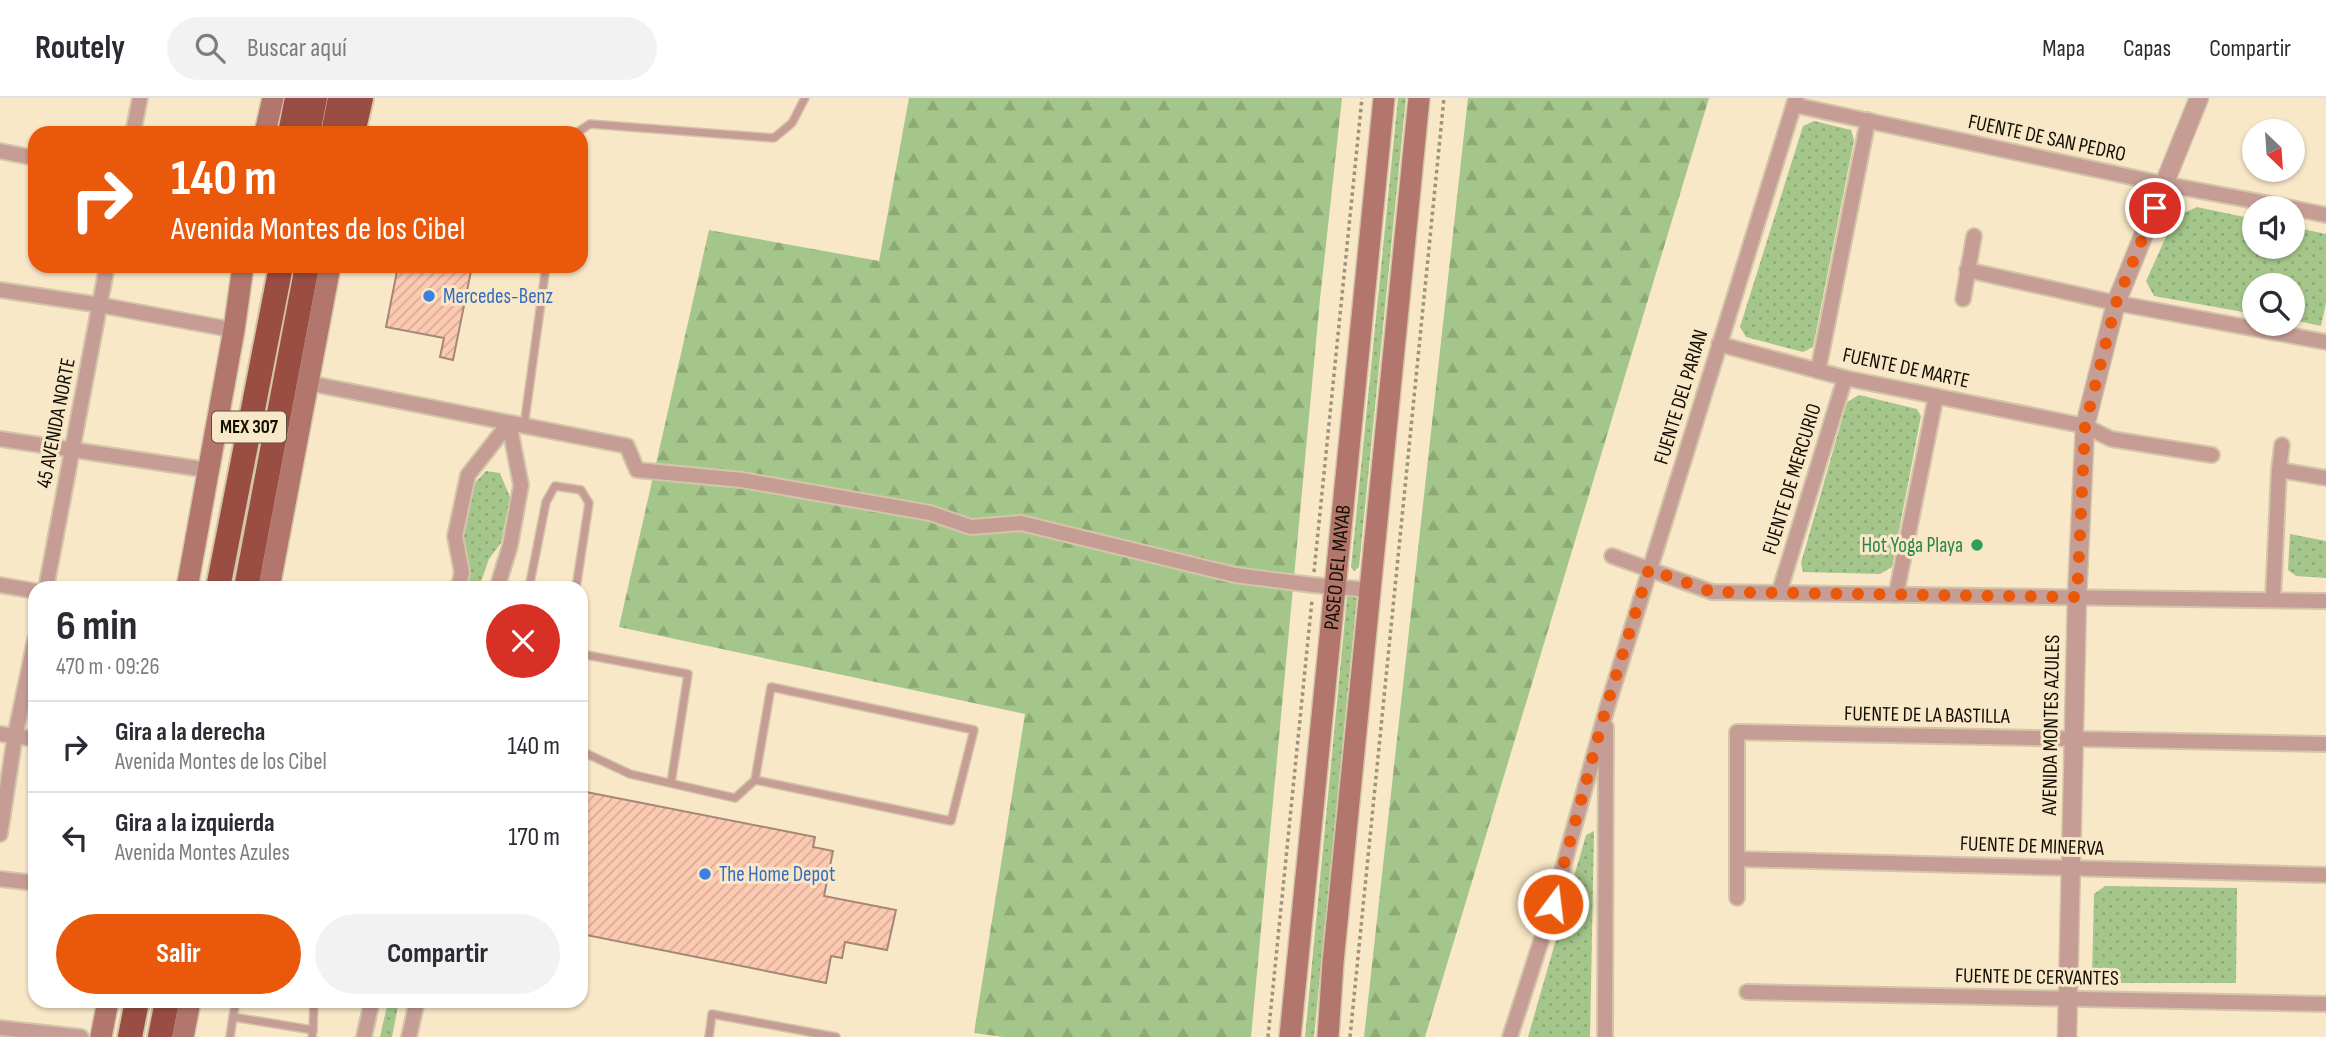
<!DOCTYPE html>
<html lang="es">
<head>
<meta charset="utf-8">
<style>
	:root { --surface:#fff; --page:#f2f2f3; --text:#2b2b33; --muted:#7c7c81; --line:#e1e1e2; --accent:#ea580c }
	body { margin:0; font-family:"Sofia Sans Condensed",sans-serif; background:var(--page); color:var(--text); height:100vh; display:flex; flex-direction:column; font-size:26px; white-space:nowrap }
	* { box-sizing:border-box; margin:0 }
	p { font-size:23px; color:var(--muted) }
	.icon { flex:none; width:38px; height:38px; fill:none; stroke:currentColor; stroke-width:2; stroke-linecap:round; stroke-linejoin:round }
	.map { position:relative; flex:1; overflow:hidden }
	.panel { position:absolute; left:28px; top:483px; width:560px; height:427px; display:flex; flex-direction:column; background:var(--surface); border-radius:21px; box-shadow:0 2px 5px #0004 }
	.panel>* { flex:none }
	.guide { position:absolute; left:28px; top:28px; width:560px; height:147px; border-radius:21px; box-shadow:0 2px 5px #0004; background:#ea580c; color:#fff; overflow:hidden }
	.needle { width:46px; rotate:155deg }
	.fabs { position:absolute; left:2242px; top:21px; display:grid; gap:14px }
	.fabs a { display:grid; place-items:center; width:63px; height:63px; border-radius:50%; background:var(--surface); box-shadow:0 2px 5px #0004; font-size:35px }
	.pin { position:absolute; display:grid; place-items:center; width:60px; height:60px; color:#fff; margin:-30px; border:4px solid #fff; border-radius:50%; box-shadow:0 2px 7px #0007 }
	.me { position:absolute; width:77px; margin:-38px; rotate:15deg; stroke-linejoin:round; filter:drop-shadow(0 0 5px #0008) }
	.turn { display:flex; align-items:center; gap:24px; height:147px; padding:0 28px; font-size:32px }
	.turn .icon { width:91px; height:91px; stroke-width:2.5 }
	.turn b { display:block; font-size:49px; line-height:60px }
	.round { display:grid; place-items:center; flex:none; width:74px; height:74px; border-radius:37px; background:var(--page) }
	.overview { display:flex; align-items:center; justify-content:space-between; height:119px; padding:0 28px }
	h1 { font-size:42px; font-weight:700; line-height:52px }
	.button { display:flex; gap:14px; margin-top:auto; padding:14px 28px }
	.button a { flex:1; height:80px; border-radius:42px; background:var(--accent); color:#fff; font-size:28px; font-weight:700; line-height:80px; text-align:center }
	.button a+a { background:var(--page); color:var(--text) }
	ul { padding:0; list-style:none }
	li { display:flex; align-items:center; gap:21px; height:91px; padding:0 28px; border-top:2px solid var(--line) }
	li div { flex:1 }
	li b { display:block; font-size:26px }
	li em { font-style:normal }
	header { display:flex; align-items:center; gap:42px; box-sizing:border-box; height:98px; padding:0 35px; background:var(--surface); border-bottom:2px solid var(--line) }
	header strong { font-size:33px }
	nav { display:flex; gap:38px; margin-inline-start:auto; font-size:24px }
	.search { width:490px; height:63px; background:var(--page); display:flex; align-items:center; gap:18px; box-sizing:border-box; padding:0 24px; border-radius:38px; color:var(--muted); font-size:26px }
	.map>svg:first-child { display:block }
</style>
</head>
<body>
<header>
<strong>Routely</strong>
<div class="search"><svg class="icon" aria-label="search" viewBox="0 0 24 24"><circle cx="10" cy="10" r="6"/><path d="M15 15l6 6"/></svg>Buscar aquí</div>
<nav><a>Mapa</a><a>Capas</a><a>Compartir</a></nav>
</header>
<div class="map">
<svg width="2326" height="939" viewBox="0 0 2326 939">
	<defs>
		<pattern id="grass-dots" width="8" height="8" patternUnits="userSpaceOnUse" patternTransform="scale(1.75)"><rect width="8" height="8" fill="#a5c68a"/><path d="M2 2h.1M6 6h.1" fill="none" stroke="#8da975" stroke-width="1.8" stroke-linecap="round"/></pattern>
		<pattern id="forest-firs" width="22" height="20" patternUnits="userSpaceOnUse" patternTransform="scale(1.75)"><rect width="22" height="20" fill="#a5c68a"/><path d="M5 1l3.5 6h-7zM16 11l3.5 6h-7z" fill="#8da975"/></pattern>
		<pattern id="building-hatch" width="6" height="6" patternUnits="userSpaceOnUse" patternTransform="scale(1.75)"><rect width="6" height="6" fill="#fdc9b1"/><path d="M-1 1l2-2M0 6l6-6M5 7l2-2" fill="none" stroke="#d8ab97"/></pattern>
	</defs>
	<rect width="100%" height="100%" fill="#f9e8c8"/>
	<g fill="url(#grass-dots)">
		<polygon points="1398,0 1406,0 1359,469 1354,473 1351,469"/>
		<polygon points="1814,23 1851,32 1854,42 1813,249 1803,254 1746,239 1740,229 1803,28"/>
		<polygon points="2197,109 2254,121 2254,149 2292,149 2293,129 2326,136 2326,205 2321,228 2293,222 2292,187 2254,187 2254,216 2154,198 2146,183 2175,119"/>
		<polygon points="1859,297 1917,311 1921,318 1892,469 1880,476 1803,474 1801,465 1847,304"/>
		<polygon points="486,373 500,375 510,399 501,445 489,461 479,490 467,490 467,455 461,438 470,390"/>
		<polygon points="2290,436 2326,443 2326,480 2296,478 2288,472"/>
		<polygon points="1353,496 1357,499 1314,939 1305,939 1347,499"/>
		<polygon points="1594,733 1590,939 1528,939 1586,737"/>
		<polygon points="2105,788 2237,790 2236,885 2101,885 2092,878 2094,796"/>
		<polygon points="388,903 399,903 392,939 380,939"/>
	</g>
	<g fill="url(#forest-firs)">
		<polygon points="909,0 1342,0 1320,201 1251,939 1003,939 974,935 1025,616 619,529 709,132 879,163"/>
		<polygon points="1468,0 1709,0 1425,939 1364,939"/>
	</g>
	<g fill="url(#building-hatch)" stroke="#a68677" stroke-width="2">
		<polygon points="398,168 472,168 453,262 440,259 444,240 386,229"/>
		<polygon points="581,693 815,739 813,749 833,753 824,798 896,812 887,852 845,844 842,860 831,858 826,885 581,836"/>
	</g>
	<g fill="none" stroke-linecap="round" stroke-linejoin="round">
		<defs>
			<g id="service">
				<polyline points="576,35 590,26 774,40 792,25 805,0"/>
				<polyline points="524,328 546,168"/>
				<polyline points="529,490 546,404 555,388 581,392 589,405 576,490"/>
				<polyline points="581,556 688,576 671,685"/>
				<polyline points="581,653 630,676 735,700 755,682 951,723 974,632 771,589 755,682"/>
				<polyline points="233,919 236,903"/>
				<polyline points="313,932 314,903"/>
				<polyline points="230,939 233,919 313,932 312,939"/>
				<polyline points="709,939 712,916 836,939"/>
			</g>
			<g id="minor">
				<polyline points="1794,7 2164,86 2292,110"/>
				<polyline points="133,35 140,0"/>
				<polyline points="0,53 35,60"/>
				<polyline points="2292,110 2326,117"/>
				<polyline points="1967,172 2116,205 2326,244"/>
				<polyline points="0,192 100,207 234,232"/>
				<polyline points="1963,201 1974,138"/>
				<polyline points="1719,246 1845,280 2085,328 2111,341 2212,357"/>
				<polyline points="1818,273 1868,22"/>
				<polyline points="308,285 627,348 637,372 742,382 930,415 971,429 1021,425 1235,477 1313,487 1370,492"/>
				<polyline points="0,341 208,372"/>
				<polyline points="2279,372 2326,380"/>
				<polyline points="1612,458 1712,494 2326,503"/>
				<polyline points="0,487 35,493"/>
				<polyline points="46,490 107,168"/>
				<polyline points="458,490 462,475 455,438 468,377 509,325"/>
				<polyline points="497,490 510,448 521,387 509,325"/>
				<polyline points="1779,495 1845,280"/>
				<polyline points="1896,497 1936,298"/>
				<polyline points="2273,502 2279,372 2282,347"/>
				<polyline points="0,636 35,641"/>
				<polyline points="0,736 15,638 35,542"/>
				<polyline points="1737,761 2326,777"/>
				<polyline points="0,781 35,785"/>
				<polyline points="1737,800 1737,634 2326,646"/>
				<polyline points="1747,894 2326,906"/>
				<polyline points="0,930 81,939"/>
				<polyline points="364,939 372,903"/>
				<polyline points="409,939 417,903"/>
				<polyline points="1510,939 1553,806 1607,610 1796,0"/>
				<polyline points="1605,939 1606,629"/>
			</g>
			<polyline id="tertiary" points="2067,939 2077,499 2085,328 2116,205 2199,0"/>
			<g id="secondary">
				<polyline points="265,35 273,0"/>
				<polyline points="187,490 234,232 243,168"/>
				<polyline points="269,490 330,168"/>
				<polyline points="101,939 108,903"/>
				<polyline points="183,939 190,903"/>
				<path id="s1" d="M1290,939L1384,0"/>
				<polyline points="1328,939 1333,864 1419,0"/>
			</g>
			<g id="trunk">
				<polyline points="290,35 297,0"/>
				<polyline points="308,35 315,0"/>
				<polyline points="333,35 340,0"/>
				<polyline points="353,35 361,0"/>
				<polyline points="218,490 281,168"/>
				<polyline points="246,490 307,168"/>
				<polyline points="130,939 137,903"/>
				<polyline points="160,939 167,903"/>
			</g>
		</defs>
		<use href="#service" stroke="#d4c5a9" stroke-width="10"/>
		<use href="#minor" stroke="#d4c5a9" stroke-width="18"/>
		<use href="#tertiary" stroke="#d4c5a9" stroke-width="21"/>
		<use href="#secondary" stroke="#d4c5a9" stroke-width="24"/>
		<use href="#trunk" stroke="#d4c5a9" stroke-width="28"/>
		<g stroke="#9f937b" stroke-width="3.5" stroke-dasharray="3.5 3.5" stroke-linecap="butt">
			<polyline points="1314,474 1362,0"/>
			<polyline points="1268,939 1312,502"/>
			<polyline points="1350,939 1444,0"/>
		</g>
		<use href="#service" stroke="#c69d95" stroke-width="7"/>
		<use href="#minor" stroke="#c69d95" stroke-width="14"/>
		<use href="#tertiary" stroke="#c69d95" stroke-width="18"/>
		<use href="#secondary" stroke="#b2766c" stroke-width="21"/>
		<use href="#trunk" stroke="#9a4d42" stroke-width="24"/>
	</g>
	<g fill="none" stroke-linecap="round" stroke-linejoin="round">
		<polyline stroke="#ea580c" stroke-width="12" stroke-dasharray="0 21.6" points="1553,806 1606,610 1649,471 1712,494 2077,499 2085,328 2116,205 2155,110"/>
	</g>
	<g fill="#3f7fe0" stroke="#f9e8c8" stroke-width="2.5">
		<circle cx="429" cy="198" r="7"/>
		<circle cx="705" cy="776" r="7"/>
	</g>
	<circle fill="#2e9e5b" stroke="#f9e8c8" stroke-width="2.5" cx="1977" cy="447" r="7"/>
	<g text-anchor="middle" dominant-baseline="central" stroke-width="6" stroke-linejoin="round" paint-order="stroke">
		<rect fill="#f9e8c8" stroke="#584f3f" stroke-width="2" x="212" y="313.5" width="74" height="31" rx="5"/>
		<g font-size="19" font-weight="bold" fill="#130e04">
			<text x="249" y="329">MEX 307</text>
		</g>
		<g font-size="21" fill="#130e04" stroke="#f9e8c8">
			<text transform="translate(2047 40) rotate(12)">FUENTE DE SAN PEDRO</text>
			<text transform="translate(1906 270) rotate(12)">FUENTE DE MARTE</text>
			<text transform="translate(1681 299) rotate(-73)">FUENTE DEL PARIAN</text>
			<text transform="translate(56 325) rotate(-79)">45 AVENIDA NORTE</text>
			<text transform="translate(1792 381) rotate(-73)">FUENTE DE MERCURIO</text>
			<text stroke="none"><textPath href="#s1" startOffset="472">PASEO DEL MAYAB</textPath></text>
			<text transform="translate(1927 617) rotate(1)">FUENTE DE LA BASTILLA</text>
			<text transform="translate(2051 627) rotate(-89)">AVENIDA MONTES AZULES</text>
			<text transform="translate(2032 748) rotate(2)">FUENTE DE MINERVA</text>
			<text transform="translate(2037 879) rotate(1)">FUENTE DE CERVANTES</text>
		</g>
		<g font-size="21" fill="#366cbe" stroke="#f9e8c8" text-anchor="start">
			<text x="443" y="198">Mercedes-Benz</text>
			<text x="719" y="776">The Home Depot</text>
		</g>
		<g font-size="21" fill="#27864d" stroke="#f9e8c8" text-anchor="end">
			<text x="1963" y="447">Hot Yoga Playa</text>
		</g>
	</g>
</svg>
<div class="fabs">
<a><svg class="needle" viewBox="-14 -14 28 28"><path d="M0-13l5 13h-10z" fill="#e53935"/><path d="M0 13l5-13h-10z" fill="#7c7c81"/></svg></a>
<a><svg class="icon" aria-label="sound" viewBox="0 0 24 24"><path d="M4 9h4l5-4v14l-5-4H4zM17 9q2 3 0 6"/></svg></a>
<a><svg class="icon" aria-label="search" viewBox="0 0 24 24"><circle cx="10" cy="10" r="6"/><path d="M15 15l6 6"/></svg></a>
</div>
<div class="pin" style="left:2155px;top:110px;background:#d93025"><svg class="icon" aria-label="arrive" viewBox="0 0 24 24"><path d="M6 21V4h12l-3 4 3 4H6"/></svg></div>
<svg class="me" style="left:1553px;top:806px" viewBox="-20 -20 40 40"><circle r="17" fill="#ea580c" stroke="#fff" stroke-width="3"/><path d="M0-11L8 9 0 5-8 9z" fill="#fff"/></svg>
<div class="guide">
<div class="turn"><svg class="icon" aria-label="right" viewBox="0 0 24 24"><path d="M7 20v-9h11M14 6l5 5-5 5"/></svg><div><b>140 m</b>Avenida Montes de los Cibel</div></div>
</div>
<section class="panel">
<div class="overview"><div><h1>6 min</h1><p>470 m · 09:26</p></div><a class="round" style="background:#d93025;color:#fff"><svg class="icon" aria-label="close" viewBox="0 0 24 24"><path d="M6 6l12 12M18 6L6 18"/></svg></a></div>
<ul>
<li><svg class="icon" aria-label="right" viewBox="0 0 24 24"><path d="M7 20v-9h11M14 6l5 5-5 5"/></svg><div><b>Gira a la derecha</b><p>Avenida Montes de los Cibel</p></div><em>140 m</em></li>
<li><svg class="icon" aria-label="left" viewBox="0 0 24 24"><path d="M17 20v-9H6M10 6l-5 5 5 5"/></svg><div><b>Gira a la izquierda</b><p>Avenida Montes Azules</p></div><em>170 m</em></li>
</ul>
<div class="button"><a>Salir</a><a>Compartir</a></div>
</section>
</div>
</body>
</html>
